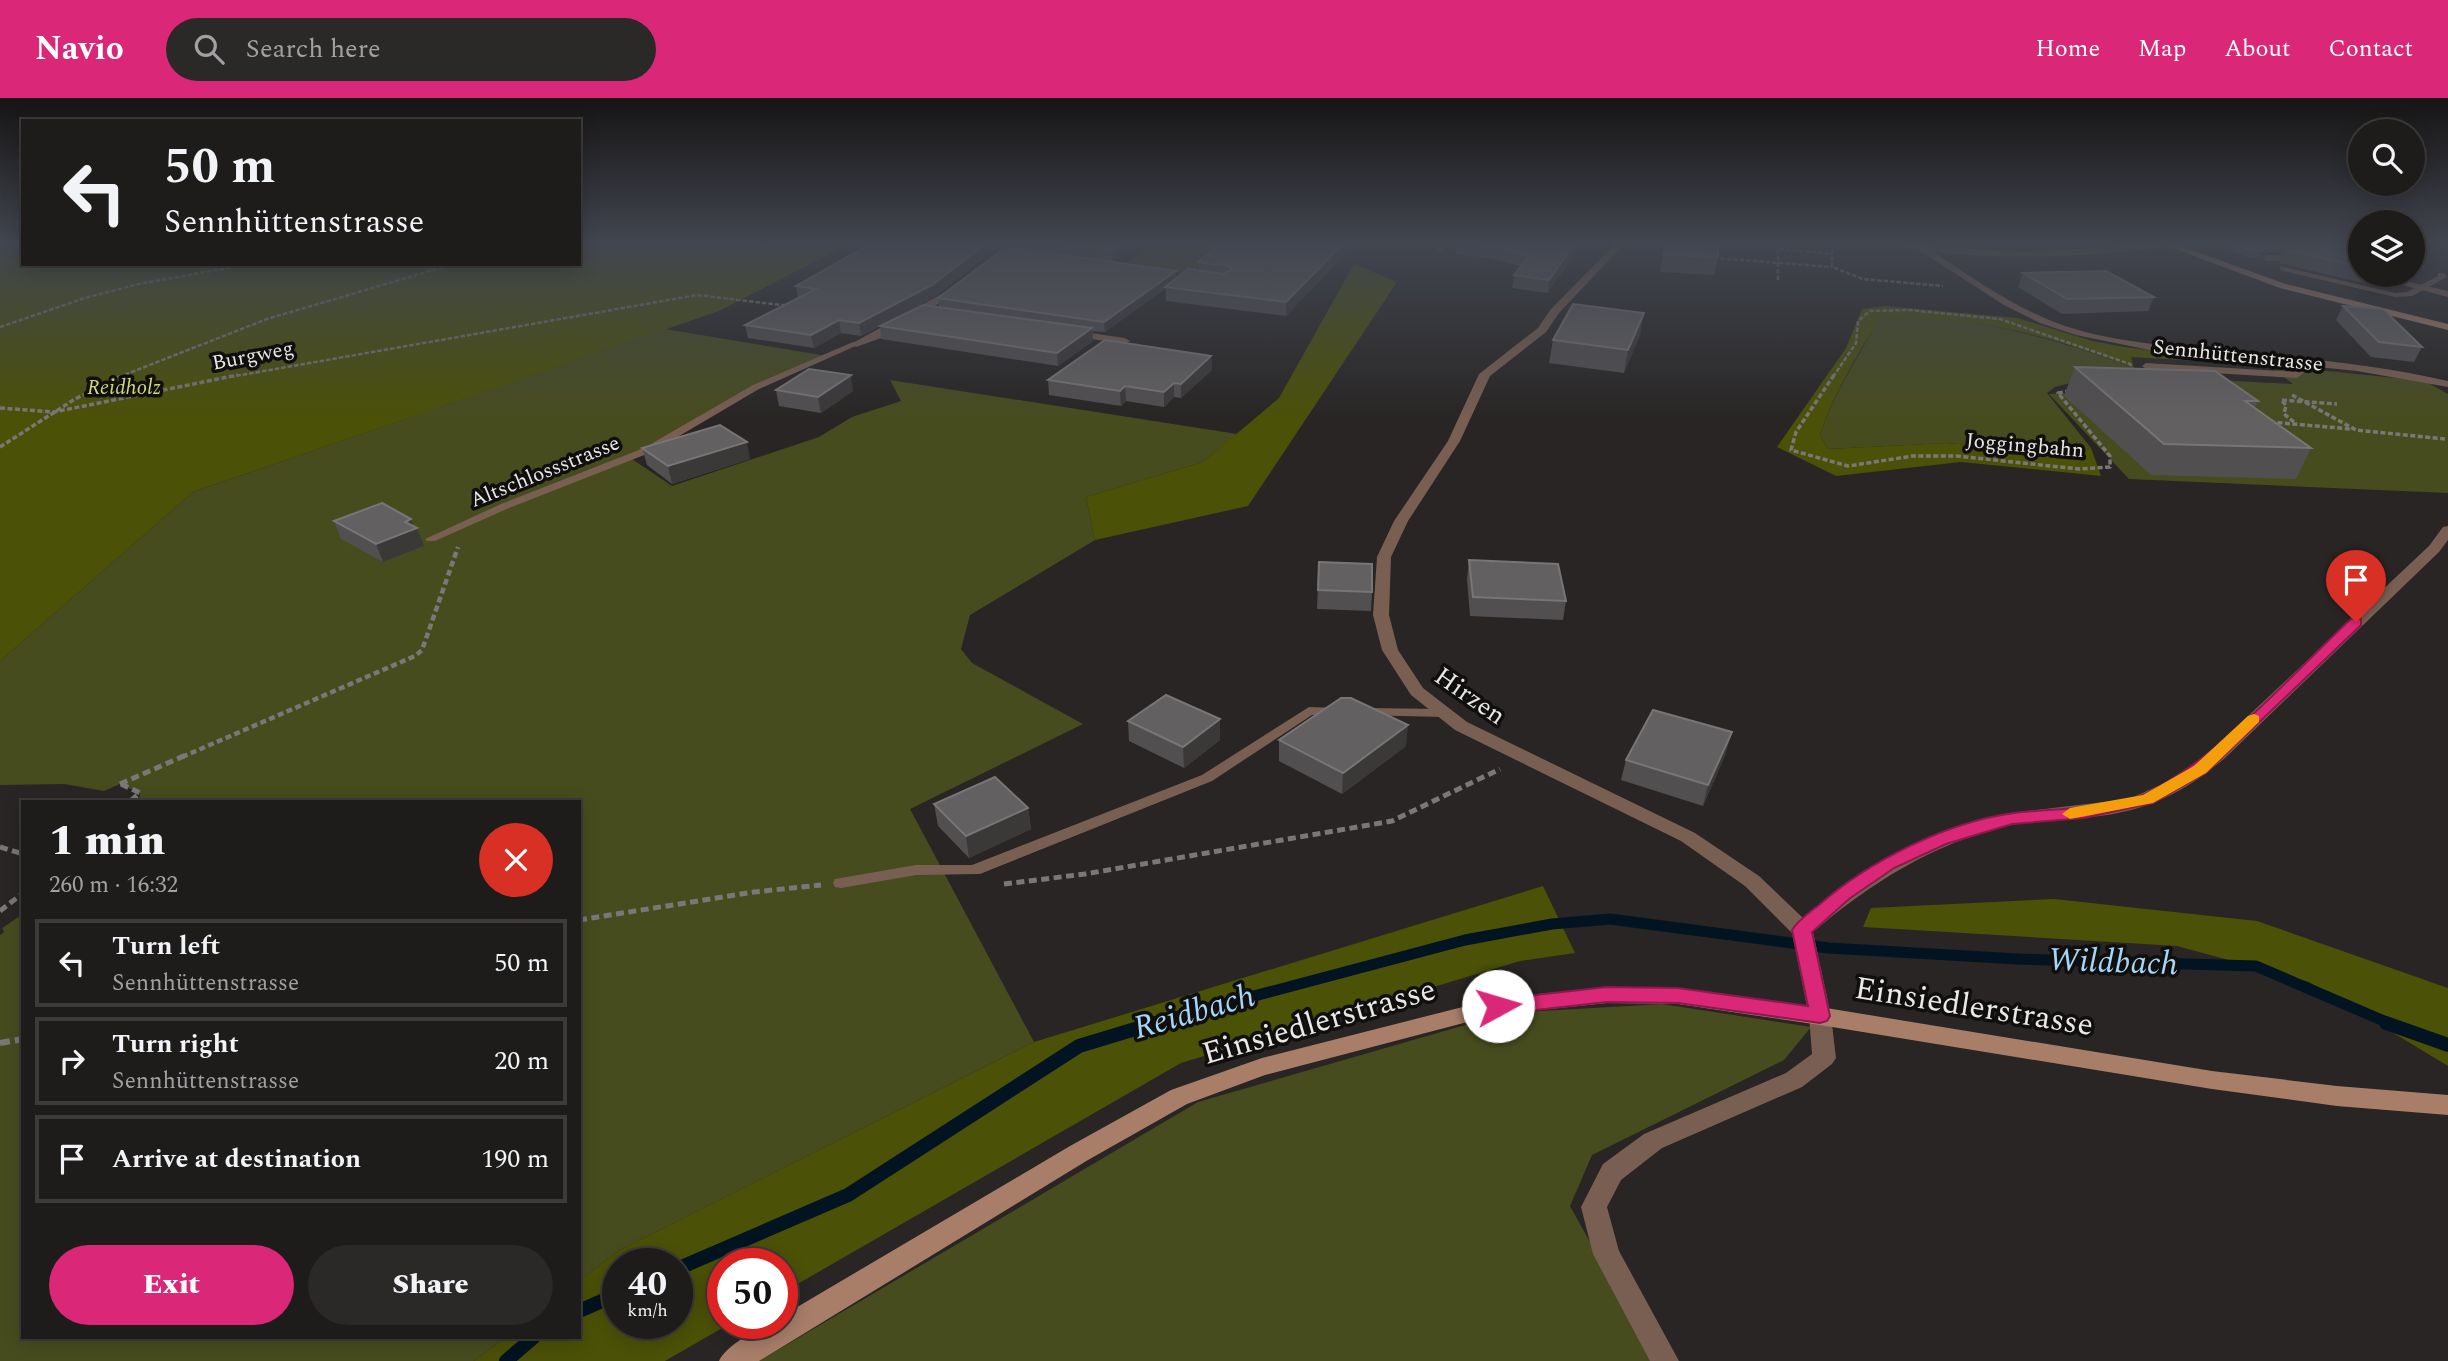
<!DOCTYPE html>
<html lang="en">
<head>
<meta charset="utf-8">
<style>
	:root { --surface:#1e1c1b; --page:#2b2928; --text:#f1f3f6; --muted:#a1a1a3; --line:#3c3a3a; --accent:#db2777 }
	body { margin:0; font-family:Spectral,serif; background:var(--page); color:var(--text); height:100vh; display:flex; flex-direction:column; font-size:26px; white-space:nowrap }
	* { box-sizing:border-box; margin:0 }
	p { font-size:23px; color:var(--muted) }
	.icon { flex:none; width:38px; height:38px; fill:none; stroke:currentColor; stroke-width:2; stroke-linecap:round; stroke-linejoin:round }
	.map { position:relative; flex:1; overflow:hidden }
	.sheet { position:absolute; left:21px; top:702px; width:560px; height:539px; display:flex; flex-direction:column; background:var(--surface); border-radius:0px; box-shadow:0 4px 18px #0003,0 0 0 2px var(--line) }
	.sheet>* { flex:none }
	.guide { position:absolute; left:21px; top:21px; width:560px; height:147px; border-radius:0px; box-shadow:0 4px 18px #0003,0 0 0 2px var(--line); background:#1e1c1b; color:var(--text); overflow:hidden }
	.controls { position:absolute; left:2348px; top:21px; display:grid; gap:14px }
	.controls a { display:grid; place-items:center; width:77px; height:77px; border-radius:50%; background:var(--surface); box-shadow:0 4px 18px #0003,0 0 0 2px var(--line); font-size:35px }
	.speed { position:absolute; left:602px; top:1150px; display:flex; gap:14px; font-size:35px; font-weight:700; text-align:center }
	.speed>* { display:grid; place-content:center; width:91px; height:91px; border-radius:50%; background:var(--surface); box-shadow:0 4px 18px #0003,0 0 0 2px var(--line); line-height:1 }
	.speed small { font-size:18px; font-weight:400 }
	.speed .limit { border:10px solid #d22; background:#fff; color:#111 }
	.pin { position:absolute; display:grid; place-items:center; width:60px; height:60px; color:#fff; margin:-72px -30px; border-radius:50% 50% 50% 0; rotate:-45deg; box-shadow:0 0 7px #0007 }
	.pin .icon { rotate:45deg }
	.me { position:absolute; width:77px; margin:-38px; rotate:84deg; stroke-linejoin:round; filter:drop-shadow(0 0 5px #0008) }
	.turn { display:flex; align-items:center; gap:24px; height:147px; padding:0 28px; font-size:32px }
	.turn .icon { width:91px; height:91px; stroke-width:2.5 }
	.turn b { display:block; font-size:49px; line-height:60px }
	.round { display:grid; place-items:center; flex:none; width:74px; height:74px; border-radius:37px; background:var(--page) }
	.headline { display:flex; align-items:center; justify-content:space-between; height:119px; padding:0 28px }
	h1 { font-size:42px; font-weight:800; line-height:52px }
	.primary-button { display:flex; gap:14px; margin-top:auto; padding:14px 28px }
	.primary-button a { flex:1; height:80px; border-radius:42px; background:var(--accent); color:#fff; font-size:28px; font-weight:800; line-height:80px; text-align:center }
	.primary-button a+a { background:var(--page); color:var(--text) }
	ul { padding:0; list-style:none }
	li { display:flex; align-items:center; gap:21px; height:88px; margin:0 14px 10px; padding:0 14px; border:4px solid var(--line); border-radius:0px }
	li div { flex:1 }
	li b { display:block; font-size:26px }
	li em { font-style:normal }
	header { display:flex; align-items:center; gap:42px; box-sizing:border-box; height:98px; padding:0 35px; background:var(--accent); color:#fff }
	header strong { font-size:33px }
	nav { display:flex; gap:38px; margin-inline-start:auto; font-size:24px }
	.search { width:490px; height:63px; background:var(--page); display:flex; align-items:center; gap:18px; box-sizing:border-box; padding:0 24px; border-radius:38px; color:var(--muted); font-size:26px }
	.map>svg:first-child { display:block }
</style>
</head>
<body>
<header>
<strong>Navio</strong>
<div class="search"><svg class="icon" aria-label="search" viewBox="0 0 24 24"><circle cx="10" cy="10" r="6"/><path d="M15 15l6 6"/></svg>Search here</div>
<nav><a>Home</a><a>Map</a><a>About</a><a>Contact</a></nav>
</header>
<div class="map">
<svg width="2448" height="1263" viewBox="0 0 2448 1263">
	<rect width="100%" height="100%" fill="#282524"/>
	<polygon fill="#362d29" points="1917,145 2107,145 2014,151"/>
	<g fill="#474c1f">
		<polygon points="1156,145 1231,145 1189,176 1123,167"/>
		<path d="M1928,219C2000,226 2067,244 2134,270L2082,269L2078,283L2055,289L2047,295L2091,350L2061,355L1947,345L1828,351L1820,337C1833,295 1859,260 1878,221Z"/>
		<polygon points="665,231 827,258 756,289 632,361 672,388 819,339 852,319 901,303 890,282 1237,336 1203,364 1086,399 1095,442 970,517 961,551 972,565 1083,626 910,711 1034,944 620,1152 579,1183 579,704 139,704 140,695 120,686 104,693 64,686 0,687 0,563 193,394"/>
		<polygon points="2269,267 2425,283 2448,296 2448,395 2129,381 2049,296 2098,294 2158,279 2293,286"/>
		<polygon points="23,816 23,1239 506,1239 474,1263 0,1263 0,837 4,834 2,830"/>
		<polygon points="1662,906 1811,929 1784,962 1592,1057 1570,1108 1656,1263 759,1263 1198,1004 1507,915"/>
	</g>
	<g fill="#4b5107" fill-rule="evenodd">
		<polygon points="0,145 23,145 23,166 579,166 579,145 851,145 719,213 193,394 0,563"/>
		<polygon points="1354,166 1397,184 1248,408 1095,442 1086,399 1203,364 1279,300"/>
		<path d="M1885,208L2017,220L2092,243L2124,249L2287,268L2131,259L2134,270C2046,236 1974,217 1879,221C1858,257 1832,298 1820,337L1828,351L1947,345L2061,355L2091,350L2101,378L1961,364L1836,378L1777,349L1846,250L1862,211Z"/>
		<path d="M1543,788L1575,855L1520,863L1181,965L782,1195V1166H723V1225H731L665,1263H474L506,1239H579V1183L620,1152L1034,944ZM618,1166H677V1225H618Z"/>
		<polygon points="2054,801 2257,823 2448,890 2448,968 2309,884 2177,848 1863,829 1871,810"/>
	</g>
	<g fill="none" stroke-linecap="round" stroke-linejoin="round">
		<polyline stroke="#021421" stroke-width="11" points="1149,926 1465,842 1552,826 1610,821 1829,850 2018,861 2256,868 2391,926"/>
		<g stroke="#021421" stroke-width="14">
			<polyline points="2386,925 2448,947"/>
			<polyline points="677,1171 848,1097 1079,948 1155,925"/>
			<polyline points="579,1213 618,1196"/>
			<polyline points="506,1263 534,1239"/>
		</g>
		<g stroke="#7a7877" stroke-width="2.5" stroke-dasharray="4.5 2" stroke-linecap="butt">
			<polyline points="1832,145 1832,169 1863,181 1943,188"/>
			<polyline points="1714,160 1832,169"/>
			<polyline points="1778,182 1778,151 1833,156"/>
			<polyline points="0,229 85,200 139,186 250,166"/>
			<polyline points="119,279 267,221 454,166"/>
			<polyline points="230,279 697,197 789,208"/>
			<polyline points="1833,279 1856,245 1858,223 1870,213 1909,212 2000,221 2130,266 2133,273 2122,279"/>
		</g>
		<g stroke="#7a7877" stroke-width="3.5" stroke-dasharray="5 2.5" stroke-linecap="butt">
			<polyline points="1834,277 1796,334 1791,352 1848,368 1913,358 1957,358 2079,371 2110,369 2110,358 2058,295 2112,285 2125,277"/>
			<polyline points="2292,297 2356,332 2445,341"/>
			<polyline points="0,310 54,314 238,277"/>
			<polyline points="2270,324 2351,331"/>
			<polyline points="2294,324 2284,316 2286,307 2281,302 2337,306"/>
			<polyline points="0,349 75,301 123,277"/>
		</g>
		<polyline stroke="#7a7877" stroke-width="4.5" stroke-dasharray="6 3.5" stroke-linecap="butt" points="182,659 415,558 422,552 458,449"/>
		<g stroke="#7a7877" stroke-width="5" stroke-dasharray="8 4.5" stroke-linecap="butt">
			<polyline points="120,686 186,657"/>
			<polyline points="121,686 140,695 129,704"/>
			<polyline points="0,749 23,756"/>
			<polyline points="1004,786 1085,776 1392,723 1500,671"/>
			<polyline points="0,813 23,795"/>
			<polyline points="579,822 754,794 821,787"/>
		</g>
		<polyline stroke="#7a7877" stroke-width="6" stroke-dasharray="10 5" stroke-linecap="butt" points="0,945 23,941"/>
		<g fill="#795f52" fill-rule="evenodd">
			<polygon points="1441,145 1448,145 1442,154 1436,154"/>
			<polygon points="2280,168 2395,195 2407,194 2438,178 2438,175 2444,175 2447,179 2412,198 2395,199 2280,172"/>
			<polygon points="853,244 860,246 759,291 652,354 509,410 435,443 427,443 425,441 501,406 644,350 753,287"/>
			<polygon points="2298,261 2301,262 2307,272 2297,280 2146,271 2142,268 2146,265 2295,274 2298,271 2294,264"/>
			<polygon points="1309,609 1340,610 1347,614 1340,618 1312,617 1212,683 980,776 916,777 841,790 835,789 833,785 835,781 841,780 916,767 972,767 1202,677"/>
			<polygon points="1363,610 1445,611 1452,615 1445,619 1358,617 1356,614 1358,611"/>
		</g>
		<g fill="#795f52" fill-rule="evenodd">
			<path d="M1616,145H1625L1559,215L1546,234L1490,278L1460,343L1408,423L1391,459L1389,517L1398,552L1423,590L1467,624L1695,735L1759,778L1803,820L1867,772L1944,734L2010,715L2129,701L2178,679L2212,652L2429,448L2443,429L2448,428V442L2439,454L2225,660C2179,699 2141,715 2081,720C2056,722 2031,722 2007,728C1932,746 1871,785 1813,834L1831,918L1836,960L1832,966L1802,989L1662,1050L1621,1082L1607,1109L1619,1153L1679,1263H1650L1593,1156L1581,1109L1603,1066L1644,1036L1786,975L1812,956L1809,918L1792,835L1745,788L1681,743L1455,632L1411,597L1382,552L1373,517L1377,459L1394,423L1448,343L1479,276L1538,230L1551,211Z"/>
			<path d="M1883,145L2026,154L2168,145L2164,149C2087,159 2011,162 1933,154C1976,182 2019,213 2068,229C2119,245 2173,248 2226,253C2301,260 2375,266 2448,283V289L2357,273L2150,252L2076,237L2040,225L2004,207L1919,152Z"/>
			<polygon points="2306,157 2311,160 2309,162 2267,163 2262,160 2267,157"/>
			<polygon points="2364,177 2380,177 2448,193 2448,199"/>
			<polygon points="958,187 961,188 961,192 881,240 856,249 851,246"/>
			<polygon points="1069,232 1125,240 1130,243 1125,246 1065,237 1064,235"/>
		</g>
		<g fill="#a87e69" fill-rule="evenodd">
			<polygon points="2159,145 2172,145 2286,186 2448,226 2448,232 2280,190"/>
			<path d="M1607,889L1678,890L1820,909L2212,973L2337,988L2448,997V1017L2337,1008L2212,991L1820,927L1678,906L1607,905L1498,916L1265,977L1187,1006L1088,1062L759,1263H719C726,1247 764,1225 782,1225V1218L1070,1048L1171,992L1262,960L1498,900Z"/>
		</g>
	</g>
	<g fill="#524f50">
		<polygon points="872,145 1003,145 934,199 861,238 841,235 814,250 748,240 745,227 798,200 796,188"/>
		<polygon points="1016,145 1138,145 1138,147 1114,164 1016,149"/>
		<polygon points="1222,145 1356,145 1286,218 1166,203 1166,190 1105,234 1093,233 1093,243 1058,268 881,241 880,228 939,210 938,200 1176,173 1176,181 1198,173 1198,164"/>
		<polygon points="1419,145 1438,145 1437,147"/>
		<polygon points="1448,145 1582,145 1548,195 1512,190 1514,177 1521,168 1489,160 1456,156 1457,149 1449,148"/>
		<polygon points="1666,145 1718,159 1714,177 1660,174"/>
		<polygon points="2209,145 2360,145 2361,177 2412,177 2402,179 2386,177 2383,185 2373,187 2279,165 2283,155 2267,154 2259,160 2245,158"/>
		<polygon points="2023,175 2154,199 2148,213 2062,216 2018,189"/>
		<polygon points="2343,208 2422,249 2414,264 2371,259 2336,222"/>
		<polygon points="1640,237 1624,275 1549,265 1553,242"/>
		<polygon points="1211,258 1212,272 1181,300 1174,299 1164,309 1126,303 1121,308 1049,297 1048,282"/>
		<polygon points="2075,269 2258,303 2255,309 2311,350 2296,381 2151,377 2064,298"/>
		<polygon points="776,292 853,293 821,315 779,308"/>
		<polygon points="642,350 750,361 672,386 647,367"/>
		<polygon points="334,423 414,429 424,448 383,464 341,441"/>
		<polygon points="1469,462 1566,503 1563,522 1470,518 1467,481"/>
		<polygon points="1319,464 1372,494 1371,513 1317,511"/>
		<polygon points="1220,621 1220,642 1184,670 1129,643 1128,623"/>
		<polygon points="1279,642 1406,648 1342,696 1279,663"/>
		<polygon points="1726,655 1703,708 1621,682 1626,662"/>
		<polygon points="934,706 1028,710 1031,731 969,760 938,728"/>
	</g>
	<g fill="#3b3838">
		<polygon points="987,145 1003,145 934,199 861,238 859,225"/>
		<polygon points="1124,145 1138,145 1138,147 1114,164 1113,152"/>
		<polygon points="1344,145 1356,145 1286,218 1286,204"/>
		<polygon points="1575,145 1582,145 1548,195 1549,182"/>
		<polygon points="2270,148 2267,154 2259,160 2262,153"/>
		<polygon points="2423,168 2420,175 2413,177 2413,171"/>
		<polygon points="1176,173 1176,183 1165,189 1165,190 1105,234 1104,224"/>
		<polygon points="2378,177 2386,177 2383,185 2373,187"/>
		<polygon points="1644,215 1640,237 1624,275 1628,252"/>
		<polygon points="839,222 841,235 814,250 811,237"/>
		<polygon points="1092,230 1093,243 1058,268 1057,255"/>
		<polygon points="1211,258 1212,272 1181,300 1181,286"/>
		<polygon points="851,277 853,293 821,315 818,299"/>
		<polygon points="1174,285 1174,299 1164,309 1164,294"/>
		<polygon points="1125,288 1126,303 1121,308 1120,293"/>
		<polygon points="747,344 750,361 672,386 668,368"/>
		<polygon points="411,421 415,431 417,430 424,448 383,464 376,446 405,424"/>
		<polygon points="1220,621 1220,642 1184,670 1183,649"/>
		<polygon points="1408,627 1406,648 1342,696 1343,675"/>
		<polygon points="1732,634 1726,655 1703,708 1708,687"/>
		<polygon points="1028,710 1031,731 969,760 966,738"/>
	</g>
	<g fill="#636061" stroke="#787576" stroke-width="2">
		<polygon points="872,145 987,145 932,187 859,225 839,222 811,237 745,227 816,191 796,188"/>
		<polygon points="1065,145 1124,145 1113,152"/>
		<polygon points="1222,145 1344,145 1286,204 1165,189 1188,171 1224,176 1232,171 1229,168 1198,164"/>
		<polygon points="1477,145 1575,145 1549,182 1514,177 1529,158 1491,147"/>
		<polygon points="1666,145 1718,145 1718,159 1664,157"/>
		<polygon points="2230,145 2360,145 2361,160 2320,149 2270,148 2262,153 2248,151"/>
		<polygon points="1006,149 1176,173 1104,224 938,200"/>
		<polygon points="2285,152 2322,153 2361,163 2361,169"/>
		<polygon points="2413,164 2423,168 2413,171"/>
		<polygon points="2106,173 2154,199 2067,201 2023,175"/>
		<polygon points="1573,206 1644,215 1628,252 1553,242"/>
		<polygon points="923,207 1092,230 1057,255 880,228"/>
		<polygon points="2343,208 2383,211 2422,249 2379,244"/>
		<polygon points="1105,242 1211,258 1181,286 1174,285 1164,294 1125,288 1120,293 1048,282"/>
		<polygon points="2075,269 2215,273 2258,303 2245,303 2311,350 2164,346"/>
		<polygon points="809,271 851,277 818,299 776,292"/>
		<polygon points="720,327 747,344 668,368 642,350"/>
		<polygon points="382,405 411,421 405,424 417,430 376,446 334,423"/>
		<polygon points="1469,462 1558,466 1566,503 1473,499"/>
		<polygon points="1319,464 1372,466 1372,494 1318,492"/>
		<polygon points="1166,597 1220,621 1183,649 1128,623"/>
		<polygon points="1341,600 1351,600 1408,627 1343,675 1279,642"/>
		<polygon points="1653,612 1732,634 1708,687 1626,662"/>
		<polygon points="995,679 1028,710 966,738 934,706"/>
	</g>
	<linearGradient id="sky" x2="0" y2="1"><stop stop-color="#161414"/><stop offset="0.45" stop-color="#424650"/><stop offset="1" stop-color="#424650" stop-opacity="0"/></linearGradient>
	<rect width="2448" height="322" fill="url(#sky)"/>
	<path fill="#db2777" stroke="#8e194d" stroke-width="2" d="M2356,520L2361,521V527L2206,675L2153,705L2084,720L2012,726L1946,746L1894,770L1849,801L1812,834L1830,918L1827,923L1820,925L1678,905L1607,904L1498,916L1490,914L1487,908L1490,903L1498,901L1607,889L1678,890L1808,908L1792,832C1798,822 1810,814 1819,807C1869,763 1947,724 2014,715C2052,710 2111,712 2145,696C2218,661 2291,577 2351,521Z"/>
	<polygon fill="#f59e0b" points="2254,616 2259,618 2259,624 2206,675 2153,705 2070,721 2062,716 2070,710 2143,697 2194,668 2248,618"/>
	<g text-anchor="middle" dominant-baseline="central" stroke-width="7" stroke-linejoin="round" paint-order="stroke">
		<g font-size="21" fill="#eae8e7" stroke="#100f0e">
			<text transform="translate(253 258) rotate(-11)">Burgweg</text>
			<text transform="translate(2238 258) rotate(6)">Sennhüttenstrasse</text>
			<text transform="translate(2025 348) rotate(5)">Joggingbahn</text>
			<text transform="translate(545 374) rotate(-22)">Altschlossstrasse</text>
		</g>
		<g font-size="21" font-style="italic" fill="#ccd87a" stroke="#100f0e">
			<text x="124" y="290">Reidholz</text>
		</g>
		<g font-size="26" fill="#eae8e7" stroke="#100f0e">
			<text transform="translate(1470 598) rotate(35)">Hirzen</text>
		</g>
		<g font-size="32" fill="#eae8e7" stroke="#100f0e">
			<text transform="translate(1974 909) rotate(9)">Einsiedlerstrasse</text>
			<text transform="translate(1319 924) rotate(-16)">Einsiedlerstrasse</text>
		</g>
		<g font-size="33" font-style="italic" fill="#a3d6f9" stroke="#100f0e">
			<text transform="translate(2113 864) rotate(2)">Wildbach</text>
			<text transform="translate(1194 914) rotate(-16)">Reidbach</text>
		</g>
	</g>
</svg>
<div class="controls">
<a><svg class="icon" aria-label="search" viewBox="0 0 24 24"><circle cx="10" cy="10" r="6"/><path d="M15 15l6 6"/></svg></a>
<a><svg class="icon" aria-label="layers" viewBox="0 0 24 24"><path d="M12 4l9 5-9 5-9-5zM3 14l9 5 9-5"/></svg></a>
</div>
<div class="speed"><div>40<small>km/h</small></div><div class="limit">50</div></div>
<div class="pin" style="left:2356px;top:524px;background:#d93025"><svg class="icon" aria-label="arrive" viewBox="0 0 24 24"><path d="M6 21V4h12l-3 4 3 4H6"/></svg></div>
<svg class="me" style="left:1498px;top:908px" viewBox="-20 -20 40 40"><circle r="19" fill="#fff"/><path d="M0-13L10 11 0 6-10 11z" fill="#db2777"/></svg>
<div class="guide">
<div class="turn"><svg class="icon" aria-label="left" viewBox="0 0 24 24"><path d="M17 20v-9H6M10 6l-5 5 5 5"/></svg><div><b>50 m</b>Sennhüttenstrasse</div></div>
</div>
<section class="sheet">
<div class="headline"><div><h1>1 min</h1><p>260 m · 16:32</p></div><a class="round" style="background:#d93025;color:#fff"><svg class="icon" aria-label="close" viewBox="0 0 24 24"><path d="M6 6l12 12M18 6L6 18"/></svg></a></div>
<ul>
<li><svg class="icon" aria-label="left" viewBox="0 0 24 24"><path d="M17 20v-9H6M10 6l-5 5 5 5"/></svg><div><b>Turn left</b><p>Sennhüttenstrasse</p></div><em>50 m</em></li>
<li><svg class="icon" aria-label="right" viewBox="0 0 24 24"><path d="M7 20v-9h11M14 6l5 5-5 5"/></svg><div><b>Turn right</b><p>Sennhüttenstrasse</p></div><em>20 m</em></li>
<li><svg class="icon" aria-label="arrive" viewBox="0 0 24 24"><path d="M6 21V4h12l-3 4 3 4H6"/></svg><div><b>Arrive at destination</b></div><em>190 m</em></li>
</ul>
<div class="primary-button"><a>Exit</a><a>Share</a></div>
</section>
</div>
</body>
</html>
